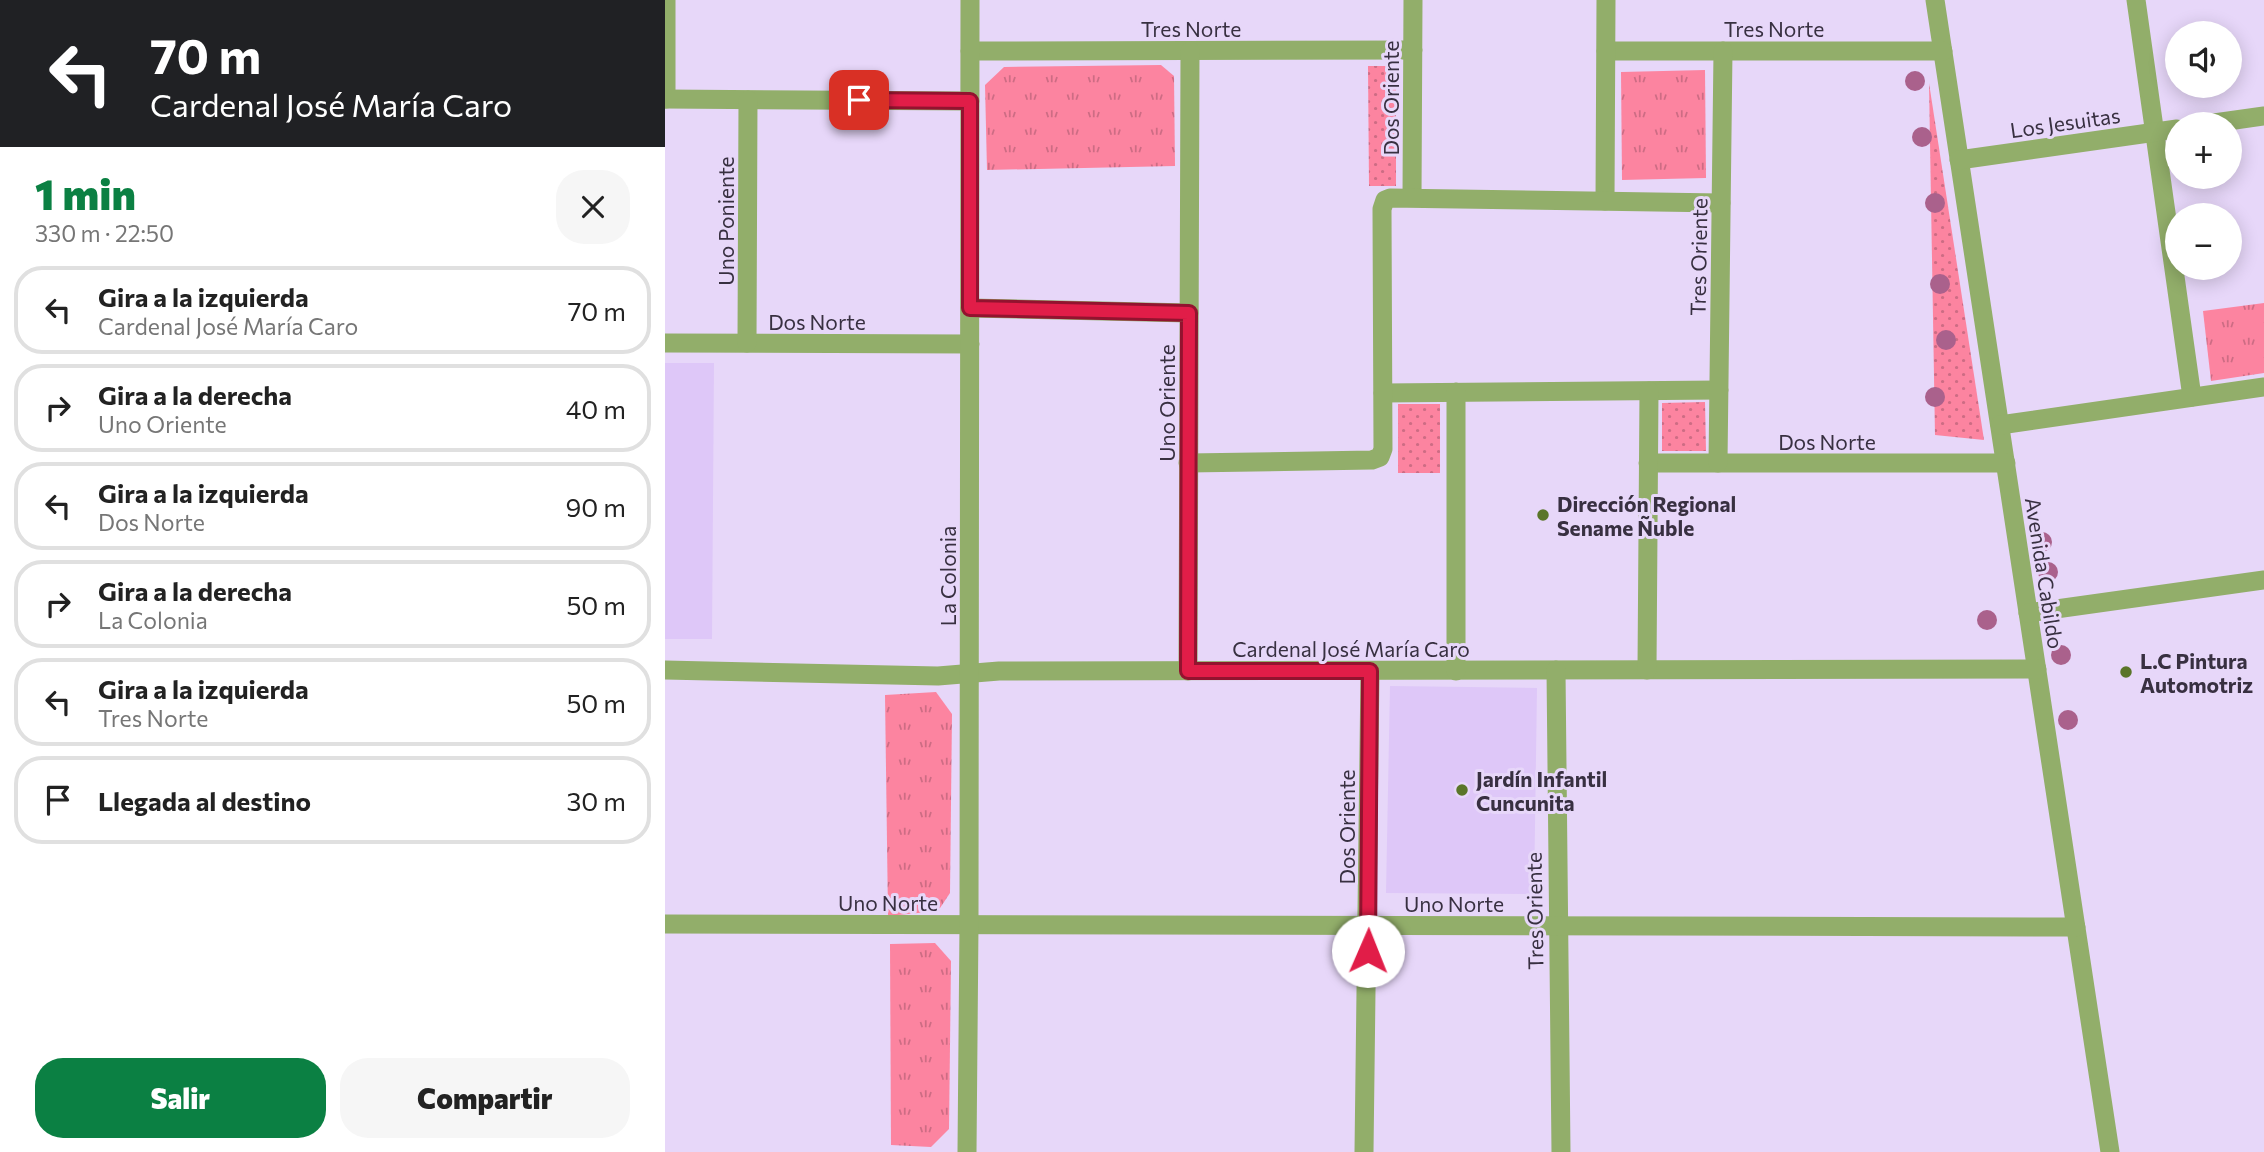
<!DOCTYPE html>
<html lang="es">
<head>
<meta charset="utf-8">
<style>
	:root { --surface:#fff; --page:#f6f6f6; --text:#222; --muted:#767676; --line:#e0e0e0; --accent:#0b8043 }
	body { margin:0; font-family:Commissioner,sans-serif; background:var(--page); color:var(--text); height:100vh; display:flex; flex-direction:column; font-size:26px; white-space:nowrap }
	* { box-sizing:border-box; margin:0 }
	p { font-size:23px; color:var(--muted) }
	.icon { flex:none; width:38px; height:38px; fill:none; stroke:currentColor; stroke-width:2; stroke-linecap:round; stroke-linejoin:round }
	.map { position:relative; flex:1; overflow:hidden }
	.drawer { display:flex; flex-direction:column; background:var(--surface); width:665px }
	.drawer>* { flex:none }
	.top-card { background:#202124; color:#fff; overflow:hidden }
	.buttons { position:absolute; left:1500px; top:21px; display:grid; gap:14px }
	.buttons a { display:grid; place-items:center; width:77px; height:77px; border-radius:50%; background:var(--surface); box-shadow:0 4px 18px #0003; font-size:35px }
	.pin { position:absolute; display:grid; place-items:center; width:60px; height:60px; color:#fff; margin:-30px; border-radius:14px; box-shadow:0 4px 10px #0006 }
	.me { position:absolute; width:77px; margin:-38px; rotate:1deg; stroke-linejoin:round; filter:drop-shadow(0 0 5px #0008) }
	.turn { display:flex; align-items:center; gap:24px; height:147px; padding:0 35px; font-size:32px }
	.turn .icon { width:91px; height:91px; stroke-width:2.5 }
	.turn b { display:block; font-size:49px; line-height:60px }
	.round { display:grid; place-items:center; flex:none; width:74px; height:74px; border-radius:28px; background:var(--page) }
	.summary { display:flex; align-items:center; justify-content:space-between; height:119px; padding:0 35px }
	h1 { font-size:42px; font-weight:800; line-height:52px; color:var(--accent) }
	.action { display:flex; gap:14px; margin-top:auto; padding:14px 35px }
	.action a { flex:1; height:80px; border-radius:28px; background:var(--accent); color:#fff; font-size:28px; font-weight:800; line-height:80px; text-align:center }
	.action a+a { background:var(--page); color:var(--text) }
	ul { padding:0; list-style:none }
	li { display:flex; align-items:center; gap:21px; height:88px; margin:0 14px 10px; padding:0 21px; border:4px solid var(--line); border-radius:28px }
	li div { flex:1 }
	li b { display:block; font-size:26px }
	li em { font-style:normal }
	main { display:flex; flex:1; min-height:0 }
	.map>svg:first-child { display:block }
</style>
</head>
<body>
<main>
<section class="drawer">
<div class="top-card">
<div class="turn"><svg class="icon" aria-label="left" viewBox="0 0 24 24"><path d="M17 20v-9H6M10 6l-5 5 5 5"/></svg><div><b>70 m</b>Cardenal José María Caro</div></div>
</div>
<div class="summary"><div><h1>1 min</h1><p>330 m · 22:50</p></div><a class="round"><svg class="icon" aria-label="close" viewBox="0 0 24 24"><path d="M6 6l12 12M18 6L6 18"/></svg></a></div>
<ul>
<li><svg class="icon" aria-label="left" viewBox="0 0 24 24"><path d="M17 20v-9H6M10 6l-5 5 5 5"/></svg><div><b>Gira a la izquierda</b><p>Cardenal José María Caro</p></div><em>70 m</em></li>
<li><svg class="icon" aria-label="right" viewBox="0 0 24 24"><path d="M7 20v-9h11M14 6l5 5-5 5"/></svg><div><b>Gira a la derecha</b><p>Uno Oriente</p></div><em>40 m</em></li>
<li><svg class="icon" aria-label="left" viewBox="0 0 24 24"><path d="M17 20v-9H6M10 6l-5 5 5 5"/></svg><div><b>Gira a la izquierda</b><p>Dos Norte</p></div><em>90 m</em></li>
<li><svg class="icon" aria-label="right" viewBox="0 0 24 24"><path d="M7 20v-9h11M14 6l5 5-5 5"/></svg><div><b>Gira a la derecha</b><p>La Colonia</p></div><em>50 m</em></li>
<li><svg class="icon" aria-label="left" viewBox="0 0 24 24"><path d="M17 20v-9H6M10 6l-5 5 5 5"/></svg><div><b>Gira a la izquierda</b><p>Tres Norte</p></div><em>50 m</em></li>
<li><svg class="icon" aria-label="arrive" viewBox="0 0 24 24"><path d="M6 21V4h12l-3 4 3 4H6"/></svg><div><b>Llegada al destino</b></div><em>30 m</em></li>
</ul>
<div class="action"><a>Salir</a><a>Compartir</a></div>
</section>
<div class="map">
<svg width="1599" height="1152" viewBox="0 0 1599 1152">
	<defs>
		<pattern id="grass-dots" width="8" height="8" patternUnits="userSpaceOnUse" patternTransform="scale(1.75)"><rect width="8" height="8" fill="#fc84a0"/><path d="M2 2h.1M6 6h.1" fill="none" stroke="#cd6c84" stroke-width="1.8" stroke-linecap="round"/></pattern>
		<pattern id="park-tufts" width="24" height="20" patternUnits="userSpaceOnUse" patternTransform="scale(1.75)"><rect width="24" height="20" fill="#fc84a0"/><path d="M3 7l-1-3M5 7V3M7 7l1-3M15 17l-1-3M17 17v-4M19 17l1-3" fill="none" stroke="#cd6c84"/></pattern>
	</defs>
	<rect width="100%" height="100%" fill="#e7d7f9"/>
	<g fill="#dec7f8">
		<polygon points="0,363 49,363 47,639 0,639"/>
		<polygon points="725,686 872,688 869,894 721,893"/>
	</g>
	<g fill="url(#grass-dots)">
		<polygon points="703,66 731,66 731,186 704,186"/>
		<polygon points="1264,83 1319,440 1270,435"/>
		<polygon points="1040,402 1041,451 997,451 997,403"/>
		<rect x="733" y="404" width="42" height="69"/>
	</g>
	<g fill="url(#park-tufts)">
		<polygon points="496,65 509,76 510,166 322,170 320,85 339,67"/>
		<polygon points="1040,70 1041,178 957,180 956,72"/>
		<polygon points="1599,303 1599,373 1546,381 1538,311"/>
		<polygon points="271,692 287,714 285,893 273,911 223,916 220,695"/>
		<polygon points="270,943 286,961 284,1129 266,1147 226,1145 225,944"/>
	</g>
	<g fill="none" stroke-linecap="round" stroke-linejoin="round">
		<g stroke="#92ae6a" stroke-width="19">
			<polyline points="1,0 1,99"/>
			<polyline points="1270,0 1445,1152"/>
			<polyline points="1471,0 1527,397"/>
			<polyline points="305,51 748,50"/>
			<polyline points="941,51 1278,51"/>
			<polyline points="0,99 305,101"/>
			<polyline points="1542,124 1599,116"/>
			<polyline points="1294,160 1512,129"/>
			<polyline points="747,197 748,0"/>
			<polyline points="940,201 941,0"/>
			<polyline points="305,308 524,313"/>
			<polyline points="0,343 305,344"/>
			<polyline points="82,343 83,100"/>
			<polyline points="718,393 1054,390"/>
			<polyline points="1335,425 1599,387"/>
			<polyline points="523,463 707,460 715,457 718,449 717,209 720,200 725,198 1056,203"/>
			<polyline points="983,463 1341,463"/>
			<polyline points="1053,463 1058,51"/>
			<polyline points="1363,613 1599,580"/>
			<polyline points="0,670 273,676 334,671 1372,669"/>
			<polyline points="891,670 896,1152"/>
			<polyline points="982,670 984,391"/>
			<polyline points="523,671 525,51"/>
			<polyline points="791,671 791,392"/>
			<polyline points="0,924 1411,927"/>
			<polyline points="699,1152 705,671"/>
		</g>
		<polyline stroke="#92ae6a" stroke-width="19" points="302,1152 304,925 305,0"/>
	</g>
	<g fill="#aa618c">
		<circle cx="1250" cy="81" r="10"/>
		<circle cx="1257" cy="137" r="10"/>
		<circle cx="1270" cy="203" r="10"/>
		<circle cx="1275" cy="284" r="10"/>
		<circle cx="1281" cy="340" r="10"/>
		<circle cx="1270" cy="397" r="10"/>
		<circle cx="1377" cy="542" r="10"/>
		<circle cx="1383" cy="572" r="10"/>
		<circle cx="1322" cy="620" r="10"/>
		<circle cx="1396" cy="655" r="10"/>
		<circle cx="1403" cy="720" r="10"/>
	</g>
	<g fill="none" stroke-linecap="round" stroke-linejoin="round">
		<defs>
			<polyline id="route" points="194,100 305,101 305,308 524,313 523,671 705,671 703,951"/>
		</defs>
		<use href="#route" stroke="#92132f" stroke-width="18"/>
		<use href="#route" stroke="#e11d48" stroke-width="12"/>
	</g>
	<g fill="#5a7529" stroke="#e7d7f9" stroke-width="2.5">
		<circle cx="878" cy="515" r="7"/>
		<circle cx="1461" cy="672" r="7"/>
		<circle cx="797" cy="790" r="7"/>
	</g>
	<g text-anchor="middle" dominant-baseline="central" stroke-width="6" stroke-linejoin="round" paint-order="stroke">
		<g font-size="21" fill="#383041" stroke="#e7d7f9">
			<text x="526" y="28">Tres Norte</text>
			<text x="1109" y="28">Tres Norte</text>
			<text transform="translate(725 98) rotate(-90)">Dos Oriente</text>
			<text transform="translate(1400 122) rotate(-8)">Los Jesuitas</text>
			<text transform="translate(60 221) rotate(-90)">Uno Poniente</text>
			<text transform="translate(1033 257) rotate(-89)">Tres Oriente</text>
			<text x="152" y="321">Dos Norte</text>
			<text transform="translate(501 403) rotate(-90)">Uno Oriente</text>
			<text x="1162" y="441">Dos Norte</text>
			<text transform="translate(1380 573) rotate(81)">Avenida Cabildo</text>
			<text transform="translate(282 576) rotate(-90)">La Colonia</text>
			<text x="686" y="648">Cardenal José María Caro</text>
			<text transform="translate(681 827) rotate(-90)">Dos Oriente</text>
			<text x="223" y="902">Uno Norte</text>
			<text x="789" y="903">Uno Norte</text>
			<text transform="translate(869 911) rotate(-91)">Tres Oriente</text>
		</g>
		<g font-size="21" font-weight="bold" fill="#383041" stroke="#e7d7f9" text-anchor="start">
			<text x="892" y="503">Dirección Regional<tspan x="892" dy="24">Sename Ñuble</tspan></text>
			<text x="1475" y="660">L.C Pintura<tspan x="1475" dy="24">Automotriz</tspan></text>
			<text x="811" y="778">Jardín Infantil<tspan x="811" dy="24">Cuncunita</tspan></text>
		</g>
	</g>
</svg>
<div class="buttons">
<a><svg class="icon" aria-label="sound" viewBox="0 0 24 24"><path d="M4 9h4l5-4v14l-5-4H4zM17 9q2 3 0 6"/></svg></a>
<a>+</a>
<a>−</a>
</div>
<div class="pin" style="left:194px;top:100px;background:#d93025"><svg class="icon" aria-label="arrive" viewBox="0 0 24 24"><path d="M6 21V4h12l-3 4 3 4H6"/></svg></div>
<svg class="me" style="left:703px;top:951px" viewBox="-20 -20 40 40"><circle r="19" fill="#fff"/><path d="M0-13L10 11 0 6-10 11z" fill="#e11d48"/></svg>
</div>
</main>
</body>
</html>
